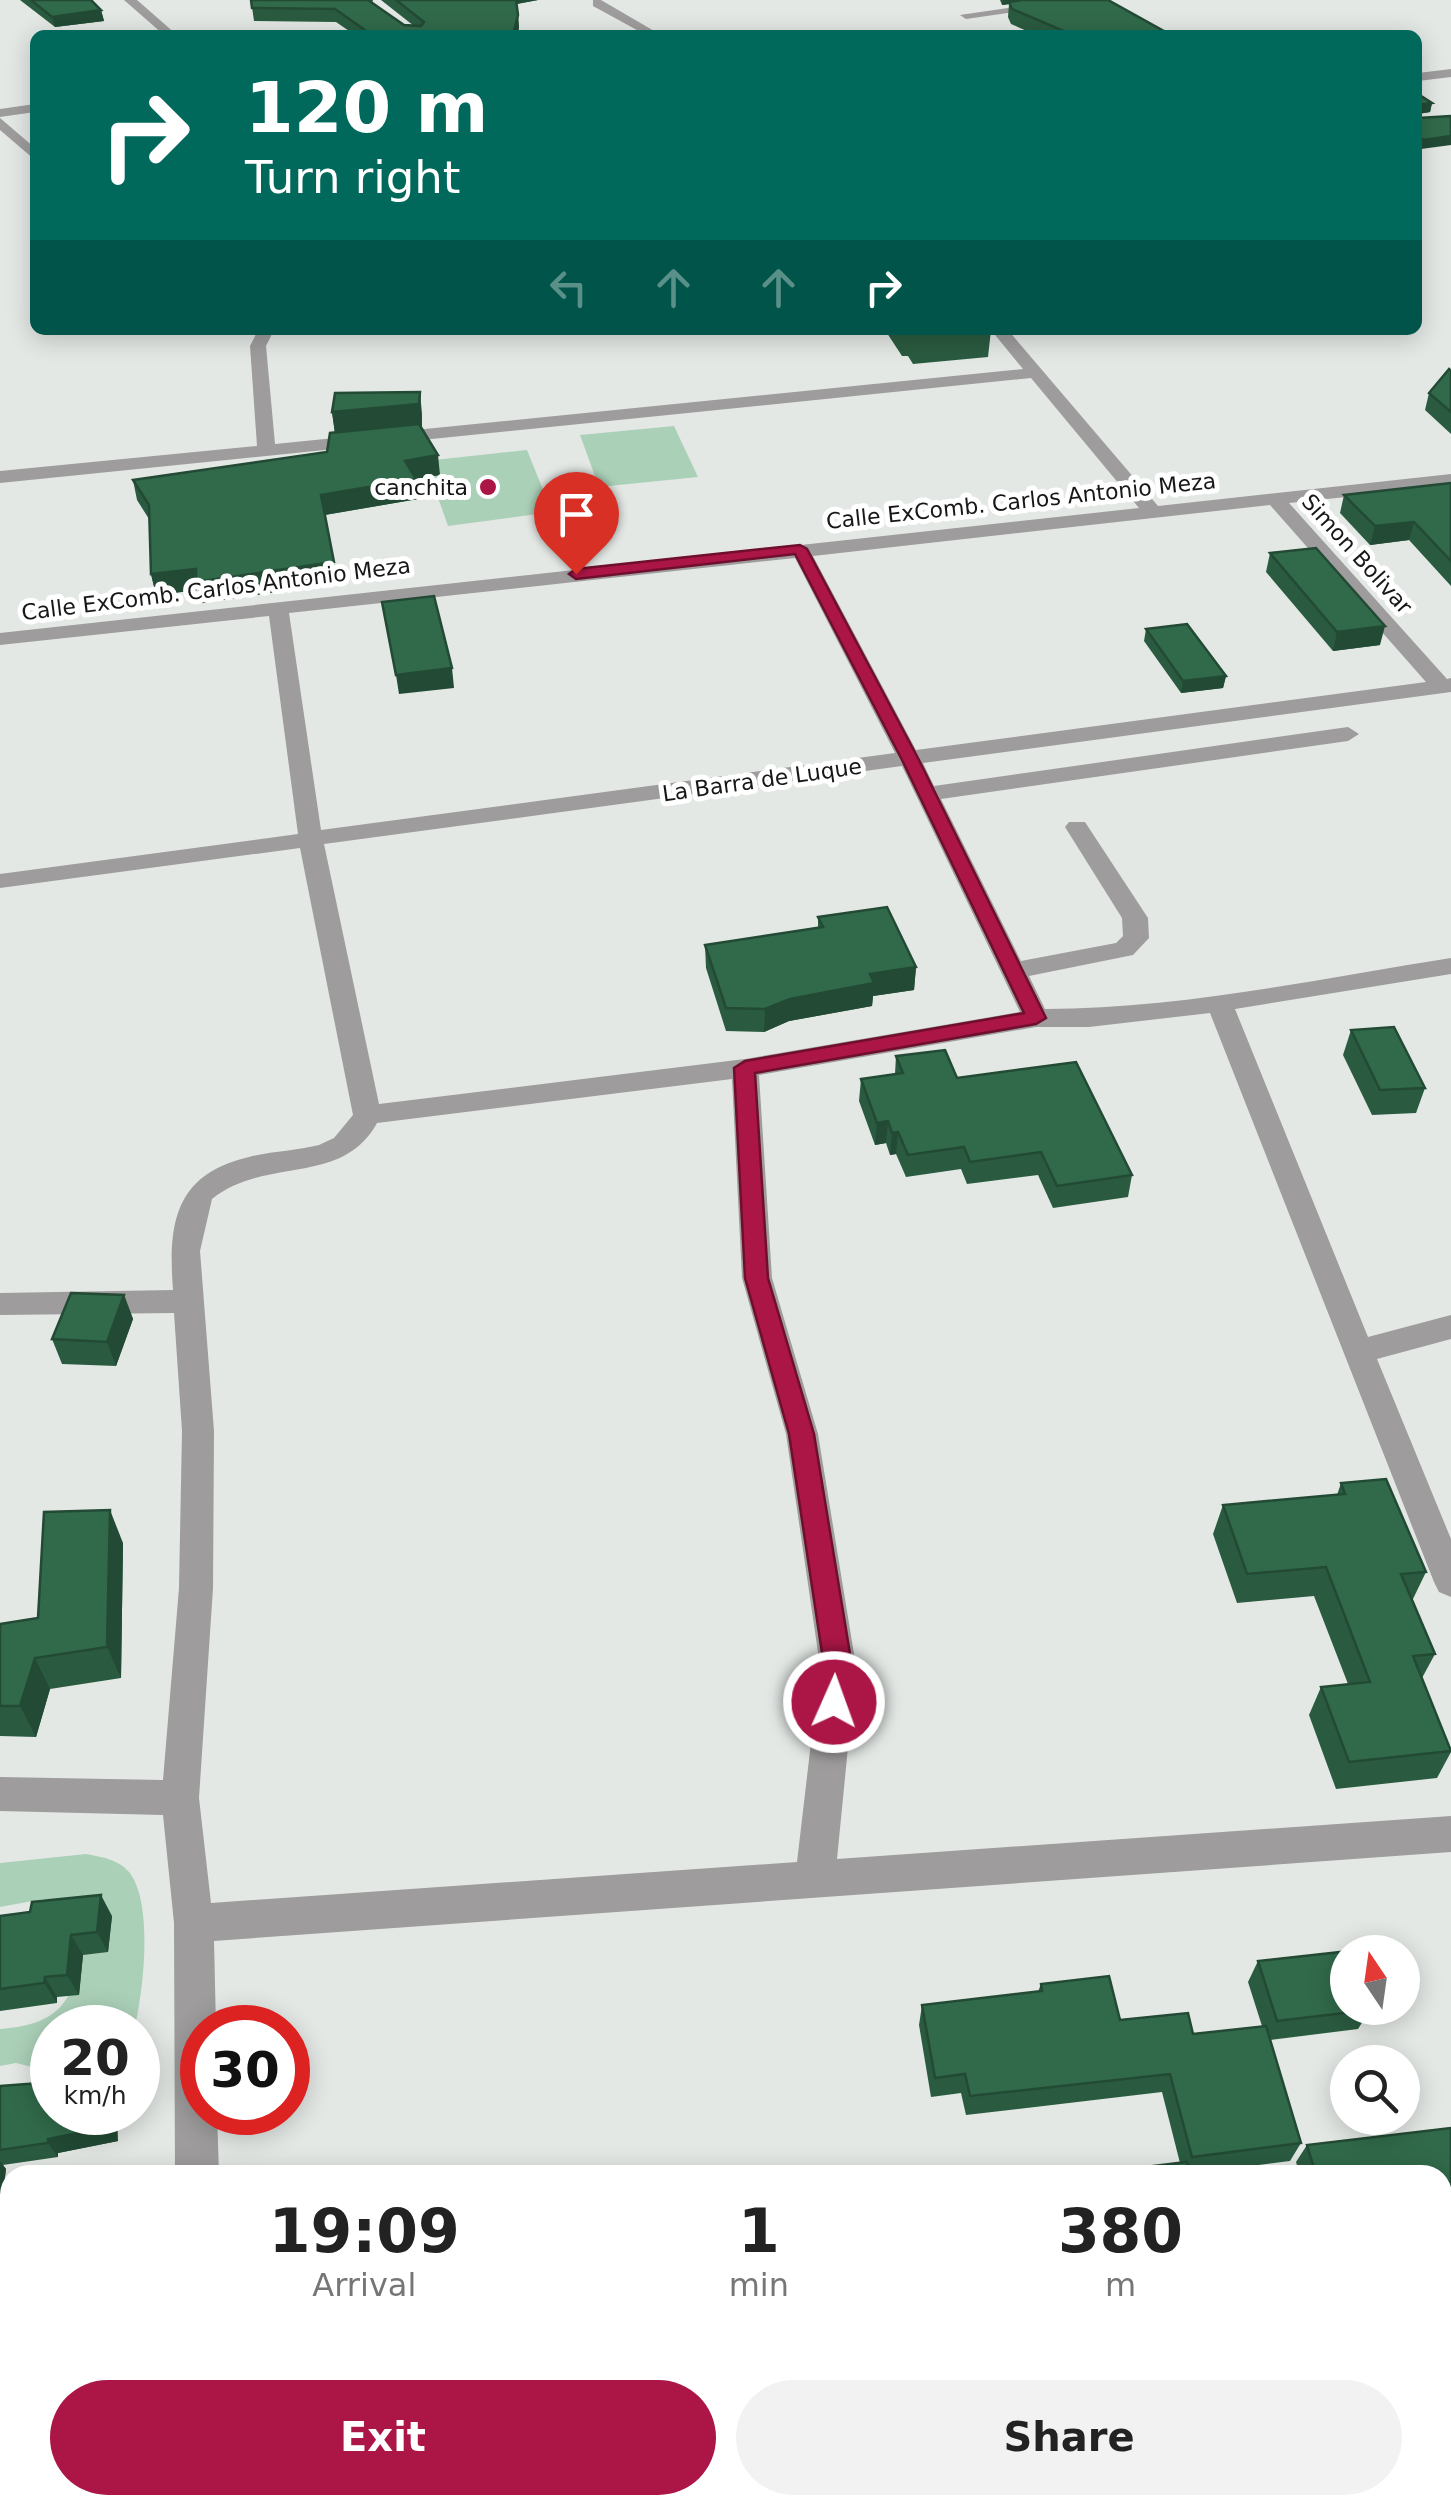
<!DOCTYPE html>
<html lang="en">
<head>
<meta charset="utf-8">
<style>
	:root { --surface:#fff; --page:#f2f2f2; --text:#222; --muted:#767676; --accent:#ab1647 }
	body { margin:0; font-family:"DejaVu Sans",sans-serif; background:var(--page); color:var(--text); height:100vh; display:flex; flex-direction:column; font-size:38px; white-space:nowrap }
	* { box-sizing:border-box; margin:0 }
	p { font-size:32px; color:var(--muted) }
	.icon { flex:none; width:55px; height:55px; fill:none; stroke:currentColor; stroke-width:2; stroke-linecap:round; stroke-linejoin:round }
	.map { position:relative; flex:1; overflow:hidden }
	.side { position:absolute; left:0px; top:2165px; width:1452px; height:350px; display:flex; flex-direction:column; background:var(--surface); border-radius:30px 30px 0 0; box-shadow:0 5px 25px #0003 }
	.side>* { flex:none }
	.guide { position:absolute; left:30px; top:30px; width:1392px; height:305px; border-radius:15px; box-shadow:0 5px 25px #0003; background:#00695c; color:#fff; overflow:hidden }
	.needle { width:65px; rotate:347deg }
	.fabs { position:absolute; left:1330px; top:1935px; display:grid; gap:20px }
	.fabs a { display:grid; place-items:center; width:90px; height:90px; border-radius:50%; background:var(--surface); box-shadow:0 5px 25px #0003; font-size:50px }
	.speed { position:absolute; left:30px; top:2005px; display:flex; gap:20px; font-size:50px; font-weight:700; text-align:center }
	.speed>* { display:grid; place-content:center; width:130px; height:130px; border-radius:50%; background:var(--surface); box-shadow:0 5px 25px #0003; line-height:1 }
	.speed small { font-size:25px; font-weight:400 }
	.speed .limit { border:15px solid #d22; background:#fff; color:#111 }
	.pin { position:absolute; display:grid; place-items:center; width:85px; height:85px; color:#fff; margin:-102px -42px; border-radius:50% 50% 50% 0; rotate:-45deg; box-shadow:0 0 10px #0007 }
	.pin .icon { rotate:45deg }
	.me { position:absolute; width:110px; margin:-55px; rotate:2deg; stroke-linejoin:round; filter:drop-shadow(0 0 8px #0008) }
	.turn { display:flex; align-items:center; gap:35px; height:210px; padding:0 50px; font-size:45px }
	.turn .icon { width:130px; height:130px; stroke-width:2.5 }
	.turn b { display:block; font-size:70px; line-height:85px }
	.lanes { display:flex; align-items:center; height:95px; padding:0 50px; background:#0003; justify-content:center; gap:50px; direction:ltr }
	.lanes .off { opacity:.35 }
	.eta { display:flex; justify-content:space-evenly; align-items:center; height:170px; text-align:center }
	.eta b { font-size:60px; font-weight:600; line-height:70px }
	.primary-button { display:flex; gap:20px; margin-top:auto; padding:20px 50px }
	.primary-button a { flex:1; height:115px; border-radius:60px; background:var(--accent); color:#fff; font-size:40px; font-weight:600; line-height:115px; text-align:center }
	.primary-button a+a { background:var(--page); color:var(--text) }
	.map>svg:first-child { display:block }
</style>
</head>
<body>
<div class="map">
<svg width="1451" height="2515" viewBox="0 0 1451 2515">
	<rect width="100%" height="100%" fill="#e3e8e5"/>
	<g fill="#abd0b8">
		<polygon points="674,426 698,477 599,487 580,435"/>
		<polygon points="527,450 552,512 448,526 425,461"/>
		<path d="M86,1854C101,1857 118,1859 129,1872C154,1903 143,1991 135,2027L52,2028V2072L16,2063L0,2066V2029C67,2024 72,1997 87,1938L66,1903L43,1899L0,1907V1863Z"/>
	</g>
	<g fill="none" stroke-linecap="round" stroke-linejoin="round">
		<g fill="#9e9c9c" fill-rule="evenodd">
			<polygon points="124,0 137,0 177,35 164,35"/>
			<polygon points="593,0 601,0 661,35 646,35 593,6"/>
			<polygon points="1062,0 1098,0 966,19 960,15"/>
			<polygon points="1451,69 1451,77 1418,81 1418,73"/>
			<polygon points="35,104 35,112 0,117 0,109"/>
			<polygon points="0,118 35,148 35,160 0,130"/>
			<path d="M258,330H274L266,346L275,444L1023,369L991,330H1008L1158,506L1451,474V486L1289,503L1447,679L1451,678V692L923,763L934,786L1348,727L1359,734L1348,741L941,799L1021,961L1116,943L1123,936L1122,918L1065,827L1069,822H1085L1148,918L1149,938L1133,955L1029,976L1045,1009C1181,1009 1317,979 1451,958V974L1235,1009L1368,1337L1451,1315V1339L1377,1359L1451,1539V1597L1439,1592L1434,1582L1210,1013L1089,1027H1036L759,1075L772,1278L818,1434L856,1666L837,1859L1451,1816V1852L214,1941L216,2028H202V2112H217L219,2175H175L174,1923L163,1815L0,1811V1777L163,1780L179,1588L182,1431L174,1313L0,1315V1293L173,1290C168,1223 175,1174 249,1157C272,1151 296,1151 319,1145L334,1138L353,1115L300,848L0,888V874L298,834L269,616L0,645V633L1139,508L1031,378L0,483V471L257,446L250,346ZM1270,505L1426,682L916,750L813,556ZM795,558L895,753L321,830L289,613ZM902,766L1020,1012L745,1059L379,1104L324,844ZM732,1079L742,1278L786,1434L820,1666L797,1862L211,1903L199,1798L213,1588L214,1431L200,1251L212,1199C265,1156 342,1187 377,1123Z"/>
			<rect x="176" y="2505" width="48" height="10"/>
		</g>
	</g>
	<g fill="#2a5b40">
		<polygon points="20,0 91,0 101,10 104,21 55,27"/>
		<polygon points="251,0 373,0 372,3 404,25 414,26 381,0 538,0 517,4 519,28 517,35 355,35 336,22 254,21"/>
		<polygon points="1000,0 1108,0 1171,35 1036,35 1011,24 1008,17 1009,4 1002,5"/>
		<polygon points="1418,94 1432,103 1430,112 1418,114 1418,118 1451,116 1421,149 1418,147"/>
		<polygon points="885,330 991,330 988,357 913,364 908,356 902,356"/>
		<polygon points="1451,371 1451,434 1425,410 1429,393"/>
		<polygon points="420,392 422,414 422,426 420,426 440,475 416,479 418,499 325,515 337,583 201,603 198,590 156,595 151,574 149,519 137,500 133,480 327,452 335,433 332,412"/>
		<polygon points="1451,483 1451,586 1409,540 1370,545 1340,513 1344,495"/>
		<polygon points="1270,553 1380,645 1333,651 1266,572"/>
		<polygon points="1146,629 1226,676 1223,688 1181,693 1144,641"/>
		<polygon points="818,917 916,967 914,990 873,996 872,1006 789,1021 764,1032 726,1031 706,968 705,945 818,928"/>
		<polygon points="1351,1030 1425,1088 1416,1113 1372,1115 1343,1055"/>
		<polygon points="896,1056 957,1078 1132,1175 1128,1197 1053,1208 1038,1175 967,1184 961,1169 906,1177 896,1154 890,1155 886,1143 875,1145 859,1101 861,1079 895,1074"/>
		<polygon points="124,1295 133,1319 116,1366 62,1364 52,1339"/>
		<polygon points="1341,1483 1426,1572 1412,1601 1435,1654 1422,1678 1451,1749 1451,1752 1437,1778 1336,1789 1309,1715 1321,1687 1348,1684 1314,1596 1237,1603 1213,1534 1223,1505 1337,1495"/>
		<polygon points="123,1543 121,1678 50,1689 36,1737 0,1736 0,1624 38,1618"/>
		<polygon points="0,1916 112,1916 108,1952 83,1955 79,1995 57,1997 57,2003 0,2011"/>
		<polygon points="1258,1961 1370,2010 1358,2029 1270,2040 1301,2143 1290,2161 1190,2174 1180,2163 1162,2092 966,2115 961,2093 931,2097 919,2025 922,2005 1038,1992 1041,1984 1120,2020 1193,2034 1262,2026 1248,1982"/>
		<polygon points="0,2086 118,2141 58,2153 58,2157 3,2165 6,2169 0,2217"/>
		<polygon points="1451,2128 1451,2290 1442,2264 1442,2175 1300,2175 1296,2162 1307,2145"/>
		<polygon points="1451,2355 1451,2504 1400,2511 1402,2515 1331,2515 1328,2505 1442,2505 1442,2356"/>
		<polygon points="987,2505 1236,2505 1239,2515 989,2515"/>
	</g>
	<g fill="#224a34">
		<polygon points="516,0 538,0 516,4"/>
		<polygon points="1003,0 1043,0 1002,5"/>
		<polygon points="101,10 104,21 55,27 52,17"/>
		<polygon points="518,15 519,28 517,35 513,35"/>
		<polygon points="1432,103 1430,112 1418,114 1418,105"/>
		<polygon points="1451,136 1451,145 1421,149 1423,140"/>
		<polygon points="420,392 422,426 335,434 332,412"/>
		<polygon points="438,455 440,475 416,479 418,499 324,515 321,495 405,461"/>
		<polygon points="1414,522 1409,540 1370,545 1375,526"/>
		<polygon points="334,562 337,583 201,603 198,590 156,595 151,574 196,569"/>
		<polygon points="1385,626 1380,645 1333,651 1337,632"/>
		<polygon points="452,668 454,688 399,694 396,675"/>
		<polygon points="1226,676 1223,688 1181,693 1183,681"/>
		<polygon points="916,967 914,990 873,996 872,1006 789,1021 764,1032 765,1009 790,999 870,974"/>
		<polygon points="888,1121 886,1143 875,1145 877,1123"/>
		<polygon points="898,1132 896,1154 890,1155 892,1133"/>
		<polygon points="124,1295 133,1319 116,1366 107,1342"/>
		<polygon points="110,1510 123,1543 121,1678 107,1647"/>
		<polygon points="35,1658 50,1689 36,1737 20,1706"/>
		<polygon points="101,1895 112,1916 108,1952 97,1932"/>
		<polygon points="71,1935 83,1955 79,1995 67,1975"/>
		<polygon points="45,1977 57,1997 57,2003 44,1983"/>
		<polygon points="108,2112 117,2112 118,2141 58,2153 58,2157 48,2143 48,2139"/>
		<polygon points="0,2161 6,2169 0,2217"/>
		<rect x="57" y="2505" width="14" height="10"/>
	</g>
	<g fill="#316a4a" stroke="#224a34" stroke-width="2.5">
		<polygon points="31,0 91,0 101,10 52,17"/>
		<polygon points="251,0 368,0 404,25 421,26 424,22 396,0 516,0 518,15 513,35 372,35 335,9 252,8"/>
		<polygon points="1022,0 1108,0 1171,35 1073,35 1012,9 1009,2"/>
		<polygon points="1418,94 1432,103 1418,105"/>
		<polygon points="1418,111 1418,118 1451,116 1451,136 1423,140 1418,136"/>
		<polygon points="913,330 950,330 915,333"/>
		<polygon points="1449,369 1451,371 1451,412 1429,393"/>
		<polygon points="420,392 419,404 332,412 335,393"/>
		<polygon points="419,424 438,455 405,461 416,479 321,495 334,562 196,582 196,569 151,574 149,505 133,480 327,452 330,433"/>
		<polygon points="1451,483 1451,561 1414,522 1375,526 1344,495"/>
		<polygon points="1316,548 1385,626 1337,632 1270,553"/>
		<polygon points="434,596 452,668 396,675 382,602"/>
		<polygon points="1187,624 1226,676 1183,681 1146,629"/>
		<polygon points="887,907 916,967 870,974 874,983 790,999 765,1009 726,1008 705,945 823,927 818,917"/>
		<polygon points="1394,1027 1425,1088 1380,1090 1351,1030"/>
		<polygon points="945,1050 957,1078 1076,1062 1132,1175 1057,1186 1041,1152 970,1162 964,1147 908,1155 898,1132 892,1133 888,1121 877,1123 861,1079 903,1073 896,1056"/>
		<polygon points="71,1293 124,1295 107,1342 52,1339"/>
		<polygon points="1386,1479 1426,1572 1401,1574 1435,1654 1413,1656 1451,1751 1349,1762 1321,1687 1370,1682 1326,1567 1247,1574 1223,1505 1345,1494 1341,1483"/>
		<polygon points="110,1510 107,1647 35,1658 20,1706 0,1706 0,1624 38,1618 44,1512"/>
		<polygon points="101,1895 97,1932 71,1935 67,1975 45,1977 44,1983 0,1989 0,1916 30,1912 32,1902"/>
		<polygon points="1350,1951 1350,1952 1348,1952 1348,2008 1369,2008 1370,2010 1277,2021 1258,1961"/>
		<polygon points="1109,1976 1120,2020 1188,2013 1193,2034 1266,2026 1301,2143 1192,2157 1170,2074 970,2096 965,2074 935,2078 922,2005 1042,1991 1041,1984"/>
		<polygon points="52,2082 52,2112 108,2112 108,2127 48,2139 48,2143 0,2150 0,2086"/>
		<polygon points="1451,2128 1451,2233 1442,2234 1442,2175 1316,2175 1307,2145"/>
		<polygon points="1187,2162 1190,2175 1080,2175"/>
		<polygon points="0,2346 10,2346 10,2505 57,2505 57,2515 0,2515"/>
		<polygon points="1451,2355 1451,2403 1448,2403 1451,2413 1451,2494 1442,2495 1442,2356"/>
		<polygon points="995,2505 1236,2505 1239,2515 997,2515"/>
		<polygon points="1344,2505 1399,2505 1402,2515 1347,2515"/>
	</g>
	<polygon fill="#ab1647" stroke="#6f0e2e" stroke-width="2.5" points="800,545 807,549 919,760 1046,1018 1036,1024 755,1073 768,1278 814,1434 852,1666 844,1710 834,1714 824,1710 820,1702 824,1666 789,1434 745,1278 734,1068 745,1061 1024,1013 902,760 795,554 576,579 569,574 576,569"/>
	<circle fill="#ab1647" stroke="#fff" stroke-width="4" cx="488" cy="487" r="10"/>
	<g text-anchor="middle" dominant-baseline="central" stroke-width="10" stroke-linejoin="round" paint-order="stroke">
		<g font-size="22" fill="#161716" stroke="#fff" text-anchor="end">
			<text x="468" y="487">canchita</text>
		</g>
		<g font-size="22" fill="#161716" stroke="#fff">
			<text transform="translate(1021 501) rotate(-6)">Calle ExComb. Carlos Antonio Meza</text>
			<text transform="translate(1357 554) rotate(48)">Simon Bolivar</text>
			<text transform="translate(216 589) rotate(-7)">Calle ExComb. Carlos Antonio Meza</text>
			<text transform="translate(762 780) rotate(-8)">La Barra de Luque</text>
		</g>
	</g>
</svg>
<div class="fabs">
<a><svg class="needle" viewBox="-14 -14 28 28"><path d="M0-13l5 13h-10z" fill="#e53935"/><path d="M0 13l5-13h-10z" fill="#767676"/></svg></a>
<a><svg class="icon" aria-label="search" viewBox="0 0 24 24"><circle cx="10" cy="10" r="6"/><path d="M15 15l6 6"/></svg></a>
</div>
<div class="speed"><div>20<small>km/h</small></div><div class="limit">30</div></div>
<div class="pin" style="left:576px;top:574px;background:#d93025"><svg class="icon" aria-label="arrive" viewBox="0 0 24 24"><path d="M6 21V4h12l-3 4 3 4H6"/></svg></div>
<svg class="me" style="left:834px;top:1702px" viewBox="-20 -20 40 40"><circle r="17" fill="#ab1647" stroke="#fff" stroke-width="3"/><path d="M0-11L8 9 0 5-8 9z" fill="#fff"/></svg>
<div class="guide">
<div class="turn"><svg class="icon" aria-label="right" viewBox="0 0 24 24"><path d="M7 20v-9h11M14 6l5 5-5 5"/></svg><div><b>120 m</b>Turn right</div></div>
<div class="lanes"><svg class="icon off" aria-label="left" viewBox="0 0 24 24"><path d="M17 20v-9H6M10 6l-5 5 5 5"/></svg><svg class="icon off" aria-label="ahead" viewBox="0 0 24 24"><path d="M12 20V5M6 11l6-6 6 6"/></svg><svg class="icon off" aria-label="ahead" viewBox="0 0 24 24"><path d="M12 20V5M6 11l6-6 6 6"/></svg><svg class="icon" aria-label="right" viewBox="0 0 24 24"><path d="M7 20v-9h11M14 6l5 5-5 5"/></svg></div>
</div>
<section class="side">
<div class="eta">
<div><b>19:09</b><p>Arrival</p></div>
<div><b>1</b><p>min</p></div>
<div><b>380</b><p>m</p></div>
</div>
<div class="primary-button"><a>Exit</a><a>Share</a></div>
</section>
</div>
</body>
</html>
